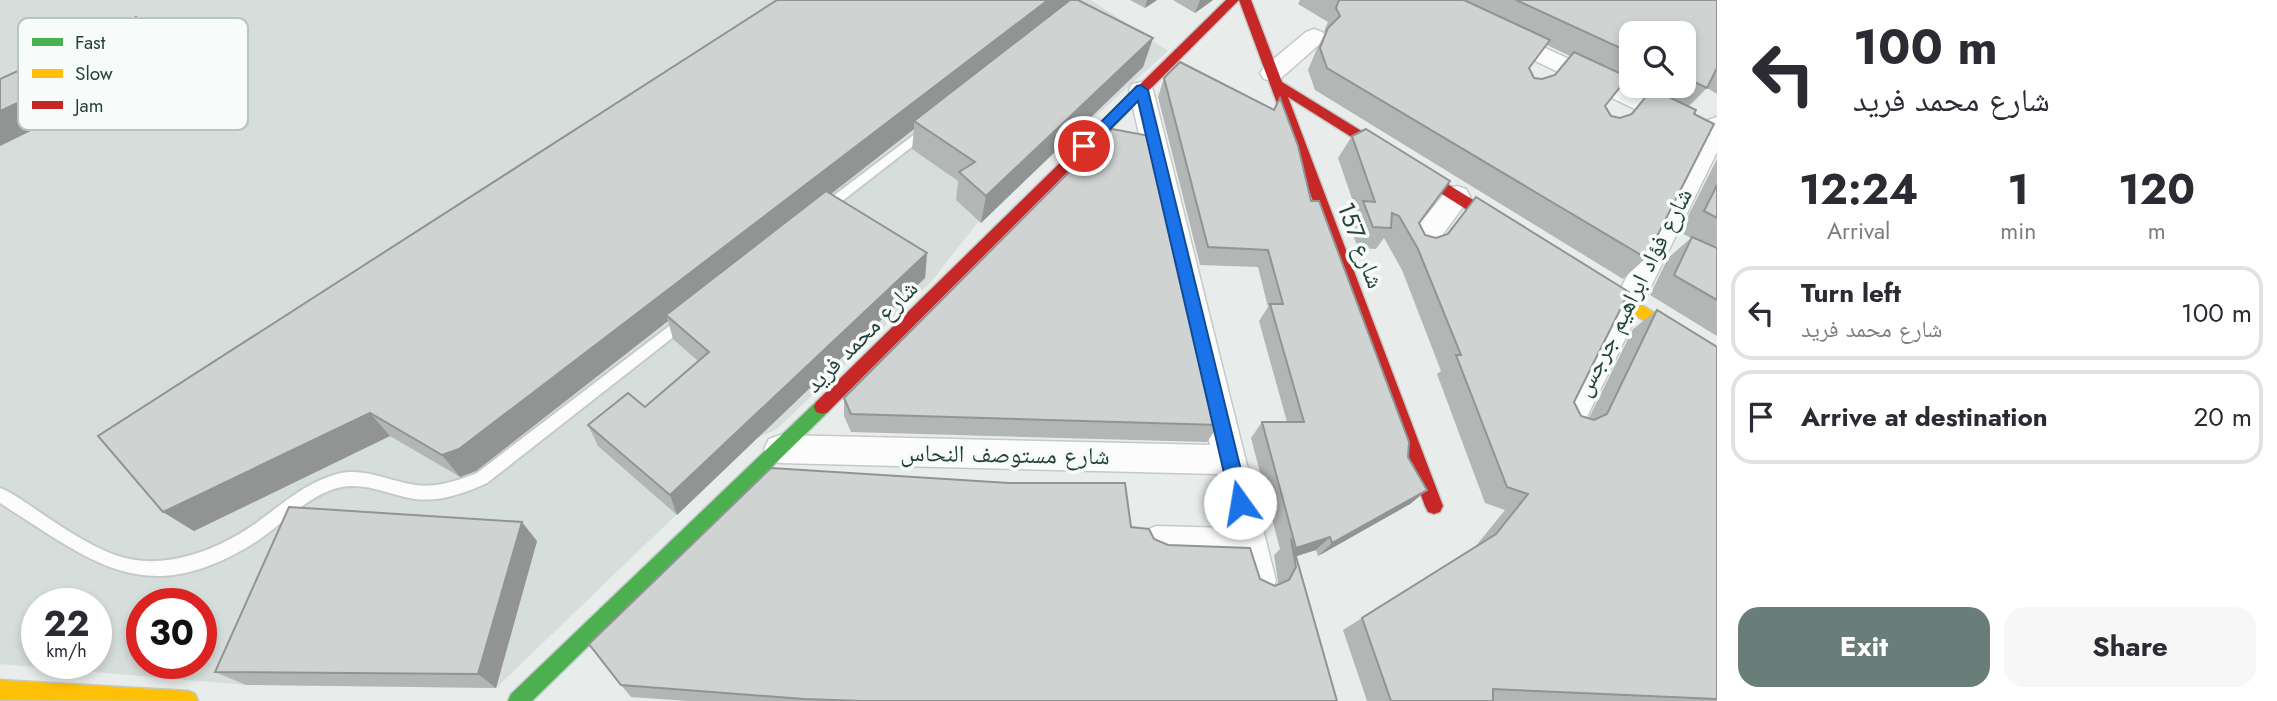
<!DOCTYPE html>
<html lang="en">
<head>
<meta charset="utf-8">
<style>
	:root { --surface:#fff; --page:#f7f7f7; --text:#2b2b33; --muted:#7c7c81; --line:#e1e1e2; --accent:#697e78 }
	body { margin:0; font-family:Jost,"Noto Naskh Arabic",sans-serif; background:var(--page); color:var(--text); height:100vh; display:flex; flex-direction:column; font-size:26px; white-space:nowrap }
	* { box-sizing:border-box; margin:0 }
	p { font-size:23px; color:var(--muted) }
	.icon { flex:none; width:38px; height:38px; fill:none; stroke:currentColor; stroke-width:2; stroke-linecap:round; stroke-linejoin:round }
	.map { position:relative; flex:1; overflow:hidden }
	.side { display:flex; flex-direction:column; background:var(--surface); width:560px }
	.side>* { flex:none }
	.guide { background:#fff; color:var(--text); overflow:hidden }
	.buttons { position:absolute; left:1619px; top:21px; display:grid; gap:14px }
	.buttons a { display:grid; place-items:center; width:77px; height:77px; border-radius:14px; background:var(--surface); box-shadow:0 4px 10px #0003; font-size:35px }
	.speed { position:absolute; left:21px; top:588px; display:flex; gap:14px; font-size:35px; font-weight:700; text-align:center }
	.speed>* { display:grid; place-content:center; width:91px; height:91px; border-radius:50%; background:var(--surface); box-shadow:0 4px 10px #0003; line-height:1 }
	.speed small { font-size:18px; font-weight:400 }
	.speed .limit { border:10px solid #d22; background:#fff; color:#111 }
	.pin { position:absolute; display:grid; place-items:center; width:60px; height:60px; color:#fff; margin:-30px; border:4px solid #fff; border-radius:50%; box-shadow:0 2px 7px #0007 }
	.me { position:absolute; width:77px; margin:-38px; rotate:347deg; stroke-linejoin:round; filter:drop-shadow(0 0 5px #0008) }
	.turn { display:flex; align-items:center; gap:24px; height:147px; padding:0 21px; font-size:32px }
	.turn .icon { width:91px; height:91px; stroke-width:2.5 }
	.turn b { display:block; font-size:49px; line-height:60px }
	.eta { display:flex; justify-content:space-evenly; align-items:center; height:119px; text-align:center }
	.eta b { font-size:42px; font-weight:700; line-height:49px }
	.action { display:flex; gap:14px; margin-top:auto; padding:14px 21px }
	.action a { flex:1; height:80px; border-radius:21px; background:var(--accent); color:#fff; font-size:28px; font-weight:700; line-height:80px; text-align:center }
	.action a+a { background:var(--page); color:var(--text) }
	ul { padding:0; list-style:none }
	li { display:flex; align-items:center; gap:21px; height:94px; margin:0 14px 10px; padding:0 7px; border:4px solid var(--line); border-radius:21px }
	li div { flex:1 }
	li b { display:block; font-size:26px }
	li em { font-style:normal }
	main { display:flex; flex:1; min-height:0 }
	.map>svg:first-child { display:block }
</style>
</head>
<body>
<main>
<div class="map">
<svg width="1717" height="701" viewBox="0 0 1717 701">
	<rect width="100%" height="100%" fill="#e8edeb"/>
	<path fill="#d6dedb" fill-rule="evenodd" d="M0,0H1091L1168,51L979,221L931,282L777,429L755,439L496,688L246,685L0,664ZM37,604H96V663H37ZM142,604H201V663H142Z"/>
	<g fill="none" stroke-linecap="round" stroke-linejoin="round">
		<defs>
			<g id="lane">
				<polygon points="927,125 931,126 931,132 828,212 820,212 818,209 820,206"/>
				<path d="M685,314L690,316L692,320L690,324L487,483C465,493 441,502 415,499C388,495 365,481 337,488C306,497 283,524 257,541C146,611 96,564 0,503V488C11,492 22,500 32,507C58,524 85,544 115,555C162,572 216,551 255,524C281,505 305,483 337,474C364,467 388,481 415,485C436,488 457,481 477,473Z"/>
			</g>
			<g id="street">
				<polygon points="1314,29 1322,32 1326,37 1322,42 1280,79 1272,81 1264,79 1260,73 1264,67 1306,32"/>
				<polygon points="1504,29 1686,113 1689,119 1686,125 1677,128 1668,125 1496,42 1492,37 1496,32"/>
				<polygon points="1141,82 1150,84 1153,90 1276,581 1271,593 1259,598 1247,593 1237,561 1156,558 1144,553 1139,542 1144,531 1156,526 1230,528 1217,474 780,463 769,459 764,449 769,439 780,435 1210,445 1129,90 1132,84"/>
				<polygon points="1717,117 1717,152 1580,431 1569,435 1558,431 1553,421 1558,411 1704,126 1708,120"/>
				<polygon points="1457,186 1466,189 1470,196 1466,203 1429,253 1419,256 1409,253 1405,245 1409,237 1448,189"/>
			</g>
			<polygon id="fast" points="822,400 828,402 830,407 828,412 532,701 508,701 511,694 816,402"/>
			<g id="slow">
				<polygon points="1581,268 1717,351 1717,366 1576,278 1574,274 1576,270"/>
				<polygon points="0,680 188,691 195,694 198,701 0,700"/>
			</g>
			<g id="jam">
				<polygon points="1226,0 1239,0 828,412 822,414 816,412 814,407 816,402"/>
				<polygon points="1239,0 1251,0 1282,82 1517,227 1519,231 1512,237 1507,235 1288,97 1443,506 1440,512 1434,514 1428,512 1425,506"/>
			</g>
		</defs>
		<use href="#lane" stroke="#c5cac8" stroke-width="4"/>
		<use href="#street" stroke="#c5cac8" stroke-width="3"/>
		<use href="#fast" stroke="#c3cbc8" stroke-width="3"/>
		<use href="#slow" stroke="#c3cbc8" stroke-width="3"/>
		<use href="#jam" stroke="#c3cbc8" stroke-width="3"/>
		<use href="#lane" fill="#fcfcfc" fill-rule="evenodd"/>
		<use href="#street" fill="#fcfcfc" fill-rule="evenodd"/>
		<use href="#fast" fill="#4caf50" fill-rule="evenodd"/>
		<use href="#slow" fill="#ffc107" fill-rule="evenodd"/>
		<use href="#jam" fill="#c62828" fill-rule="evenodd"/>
	</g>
	<g fill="#b2b6b5" fill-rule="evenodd">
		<polygon points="777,0 1153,38 1143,67 981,223 956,200 958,181 912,149 914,129 831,194 927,253 925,278 677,515 598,446 588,425 645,407 698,361 673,339 668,321 476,471 460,477 390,436 194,531 163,512"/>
		<polygon points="1130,0 1157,0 1145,8"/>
		<polygon points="1173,0 1213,0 1195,13"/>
		<path d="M1300,0H1717V94L1707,88L1689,106L1694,114L1646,258L1623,279L1315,90L1308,70L1316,51L1325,33L1324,31L1328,22L1298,4ZM1631,33H1684V86H1633L1649,93L1629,115L1620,118L1611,116L1605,106L1624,81L1631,85ZM1547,45L1570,56L1555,75L1542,79L1534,78L1529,68Z"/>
		<polygon points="1164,78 1311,201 1408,457 1427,490 1410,504 1318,556 1316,550 1296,556 1337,701 688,701 631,697 621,685 1131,527 1154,539 1260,579 1275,586 1277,585 1278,582 1274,555 1280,549 1251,438 1262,422 1287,422 1259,321 1268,307 1258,267 1200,265 1158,97"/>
		<polygon points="1112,129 1183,275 1181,279 1219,425 1207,442 851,432 844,416 844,398"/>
		<polygon points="1352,136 1419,223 1425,235 1436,238 1446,234 1476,197 1581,416 1589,418 1633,329 1657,310 1717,347 1717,701 1367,701 1343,630 1475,547 1505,510 1485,503 1437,374 1441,371 1402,270 1384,238 1376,249 1358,248 1348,222 1356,210 1338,158"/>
		<polygon points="1717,159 1717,336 1650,295 1668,258 1691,238 1680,232"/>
		<polygon points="537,541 496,688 246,685 215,672"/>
	</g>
	<g fill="#919493">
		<polygon points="1048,0 1071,0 914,121 914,129 671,319 666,315 668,321 476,471 460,477 442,455"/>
		<polygon points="1147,0 1157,0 1145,8"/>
		<polygon points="1200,0 1213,0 1195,13"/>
		<polygon points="1153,38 1143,67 981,223 986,196"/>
		<polygon points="155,39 173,62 0,146 0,111"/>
		<polygon points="927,253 925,278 677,515 670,495"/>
		<polygon points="370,413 390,436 194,531 163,512"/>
		<polygon points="1427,490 1410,504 1318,556 1332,543"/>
		<polygon points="522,522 537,541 496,688 478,674"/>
		<polygon points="1330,537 1316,550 1294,557 1293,551 1296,548"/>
	</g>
	<g fill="#cfd4d2" stroke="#919493" stroke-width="2">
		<polygon points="777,0 1048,0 459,449 442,455 370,413 163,512 98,436"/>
		<polygon points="1070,0 1078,0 1153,38 986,196 959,172 975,162 914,121"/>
		<polygon points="1339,0 1464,0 1550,40 1529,68 1534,78 1542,79 1555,75 1574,52 1628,77 1605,106 1611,116 1620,118 1632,114 1652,89 1696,110 1694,114 1714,124 1646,258 1327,68 1320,48 1328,28 1340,16 1336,8"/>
		<polygon points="1516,0 1717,0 1717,68 1707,88 1684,77 1684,33 1631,33 1631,53"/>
		<polygon points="136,17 155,39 0,111 0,79"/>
		<polygon points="1180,62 1274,110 1280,98 1298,146 1311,201 1319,201 1409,442 1408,457 1427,490 1332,543 1330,537 1296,548 1262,422 1304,422 1270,304 1283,304 1268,250 1208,247 1164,78"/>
		<polygon points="1112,129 1150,136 1183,275 1180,275 1219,425 851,414 844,398"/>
		<polygon points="1366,129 1450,181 1419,223 1425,235 1436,238 1448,234 1476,197 1629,292 1574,402 1581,416 1594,420 1607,414 1657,310 1717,347 1717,699 1493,689 1493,701 1391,701 1362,618 1496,534 1528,494 1507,487 1456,355 1461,355 1418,249 1399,216 1392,213 1391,228 1373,227 1363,201 1375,202 1352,136"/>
		<polygon points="1717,185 1717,218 1704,211"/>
		<polygon points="826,191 927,253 670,495 588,425 628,393 645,407 709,352 666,315"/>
		<polygon points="1692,237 1717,248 1717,300 1674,275"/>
		<polygon points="771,468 1009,483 1125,483 1131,527 1149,529 1154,539 1168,545 1250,548 1260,579 1275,586 1289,580 1296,567 1291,539 1337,701 862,701 804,699 621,685 589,644"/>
		<polygon points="289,507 522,522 478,674 215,672"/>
	</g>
	<polygon fill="#1a73e8" stroke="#114b97" stroke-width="2" points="1141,85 1148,90 1249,503 1246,508 1240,511 1234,508 1231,503 1138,101 1089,150 1084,151 1077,146 1137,86"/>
	<g text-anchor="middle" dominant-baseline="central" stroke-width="7" stroke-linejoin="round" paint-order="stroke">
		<g font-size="24" fill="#24423a" stroke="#f7fbf9">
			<text transform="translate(1361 245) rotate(69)">شارع 157</text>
			<text transform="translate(1633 292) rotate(-63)">شارع فؤاد ابراهيم جرجس</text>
			<text transform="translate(861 336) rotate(-45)">شارع محمد فريد</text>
			<text transform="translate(1005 454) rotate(1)">شارع مستوصف النحاس</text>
		</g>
	</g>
	<rect x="18" y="18" width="230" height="112" rx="10" fill="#f7fbf9" stroke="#b8c4c0" stroke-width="2"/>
	<rect x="32" y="38" width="31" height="8" fill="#4caf50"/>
	<rect x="32" y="69" width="31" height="9" fill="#ffc107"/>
	<rect x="32" y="101" width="31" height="8" fill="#c62828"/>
	<g font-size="19" fill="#24423a">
		<text x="75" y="49">Fast</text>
		<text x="75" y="80">Slow</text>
		<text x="75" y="112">Jam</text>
	</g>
</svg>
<div class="buttons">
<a><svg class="icon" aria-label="search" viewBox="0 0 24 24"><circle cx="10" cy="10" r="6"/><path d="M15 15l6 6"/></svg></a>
</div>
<div class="speed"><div>22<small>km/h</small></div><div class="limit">30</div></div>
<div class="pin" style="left:1084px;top:146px;background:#d93025"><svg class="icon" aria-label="arrive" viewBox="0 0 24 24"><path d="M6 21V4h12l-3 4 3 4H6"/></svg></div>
<svg class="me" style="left:1240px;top:503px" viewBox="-20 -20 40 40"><circle r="19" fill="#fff"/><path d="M0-13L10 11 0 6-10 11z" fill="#1a73e8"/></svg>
</div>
<section class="side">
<div class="guide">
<div class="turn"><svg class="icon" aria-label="left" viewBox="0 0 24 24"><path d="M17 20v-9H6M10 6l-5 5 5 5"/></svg><div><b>100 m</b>شارع محمد فريد</div></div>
</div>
<div class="eta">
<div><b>12:24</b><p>Arrival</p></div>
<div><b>1</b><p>min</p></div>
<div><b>120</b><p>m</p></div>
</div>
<ul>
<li><svg class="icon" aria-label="left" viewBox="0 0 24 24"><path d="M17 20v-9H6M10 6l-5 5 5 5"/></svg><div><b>Turn left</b><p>شارع محمد فريد</p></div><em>100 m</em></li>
<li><svg class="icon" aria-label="arrive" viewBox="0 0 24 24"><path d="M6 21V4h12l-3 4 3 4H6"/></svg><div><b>Arrive at destination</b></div><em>20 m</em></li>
</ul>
<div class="action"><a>Exit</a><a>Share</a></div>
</section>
</main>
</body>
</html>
